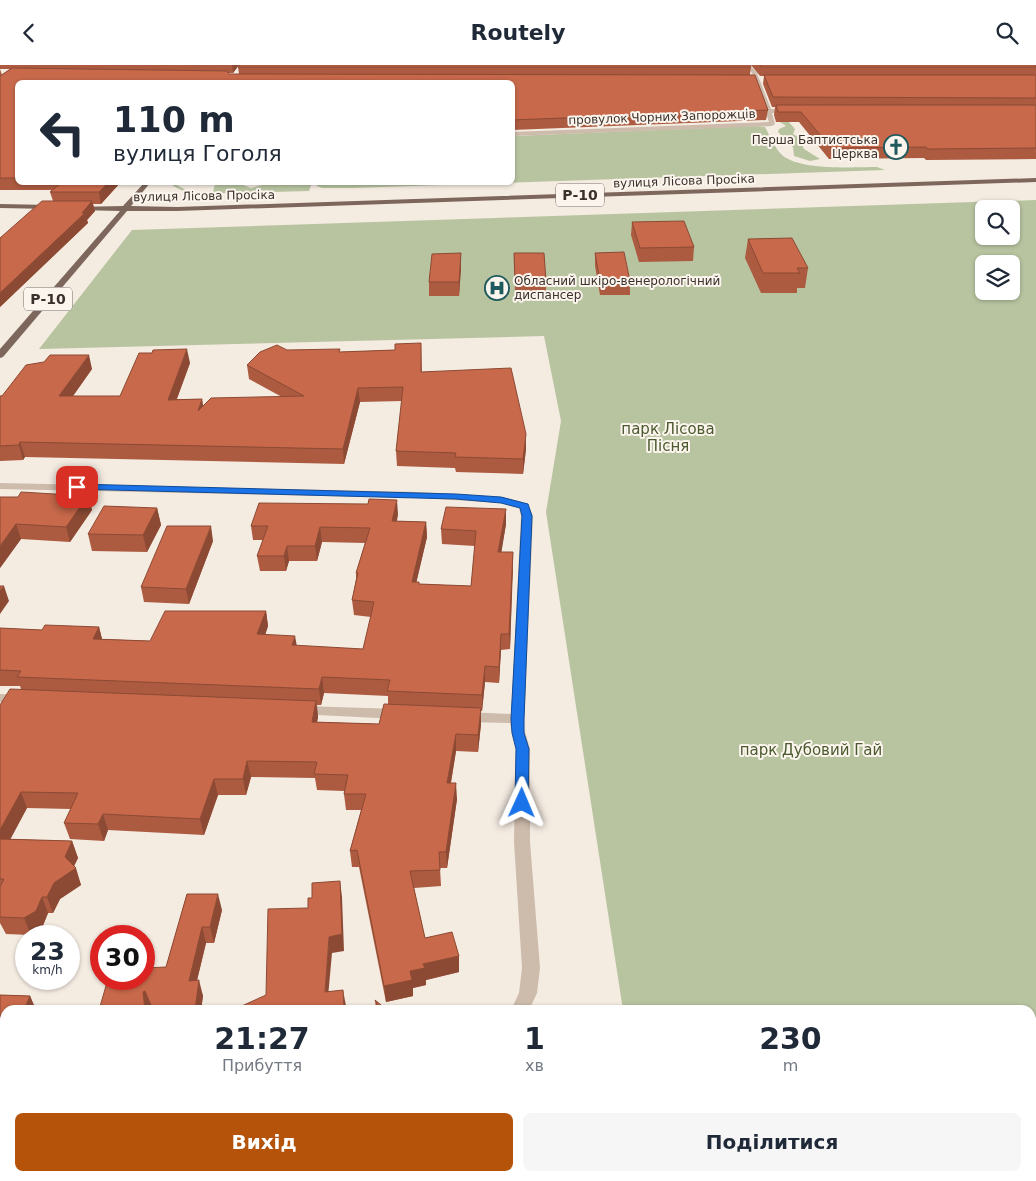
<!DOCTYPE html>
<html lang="uk">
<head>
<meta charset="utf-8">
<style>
	:root { --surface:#fff; --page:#f6f6f7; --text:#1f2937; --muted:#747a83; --accent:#b45309 }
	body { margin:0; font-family:"DejaVu Sans",sans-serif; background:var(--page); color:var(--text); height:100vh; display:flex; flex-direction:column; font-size:19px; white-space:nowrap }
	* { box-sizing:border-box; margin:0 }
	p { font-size:16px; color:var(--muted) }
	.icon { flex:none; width:28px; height:28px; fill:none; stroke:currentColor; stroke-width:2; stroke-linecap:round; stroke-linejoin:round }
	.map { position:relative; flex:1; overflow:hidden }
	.side { position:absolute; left:0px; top:940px; width:1036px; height:176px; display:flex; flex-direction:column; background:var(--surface); border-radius:15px 15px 0 0; box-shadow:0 1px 4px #0004 }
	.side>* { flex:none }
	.guide { position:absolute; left:15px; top:15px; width:500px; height:105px; border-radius:8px; box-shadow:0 1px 4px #0004; background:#fff; color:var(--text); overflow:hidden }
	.tools { position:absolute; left:975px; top:135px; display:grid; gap:10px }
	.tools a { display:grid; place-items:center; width:45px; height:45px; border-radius:8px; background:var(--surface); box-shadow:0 1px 4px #0004; font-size:25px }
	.speed { position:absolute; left:15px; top:860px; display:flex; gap:10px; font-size:25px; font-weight:700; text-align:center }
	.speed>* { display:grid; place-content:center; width:65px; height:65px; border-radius:50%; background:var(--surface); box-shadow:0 1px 4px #0004; line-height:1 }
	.speed small { font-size:12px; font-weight:400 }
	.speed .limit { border:8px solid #d22; background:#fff; color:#111 }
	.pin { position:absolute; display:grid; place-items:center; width:42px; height:42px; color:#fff; margin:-21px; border-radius:10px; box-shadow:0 2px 8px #0006 }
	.me { position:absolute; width:55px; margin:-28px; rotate:1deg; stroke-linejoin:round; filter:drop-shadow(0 0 4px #0008) }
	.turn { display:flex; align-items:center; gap:18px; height:105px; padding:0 15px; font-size:22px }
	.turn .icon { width:65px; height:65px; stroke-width:2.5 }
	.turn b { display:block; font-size:35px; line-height:42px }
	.eta { display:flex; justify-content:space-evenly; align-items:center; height:85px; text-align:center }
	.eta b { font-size:30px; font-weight:600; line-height:35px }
	.cta { display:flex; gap:10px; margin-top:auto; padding:10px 15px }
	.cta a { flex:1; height:58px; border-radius:8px; background:var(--accent); color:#fff; font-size:20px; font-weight:600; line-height:58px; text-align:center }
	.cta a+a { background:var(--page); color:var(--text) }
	header { display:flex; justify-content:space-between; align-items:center; height:65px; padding:0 15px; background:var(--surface); font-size:22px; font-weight:600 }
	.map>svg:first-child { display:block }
</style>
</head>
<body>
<header><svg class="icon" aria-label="back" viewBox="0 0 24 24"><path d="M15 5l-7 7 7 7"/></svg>Routely<svg class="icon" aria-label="search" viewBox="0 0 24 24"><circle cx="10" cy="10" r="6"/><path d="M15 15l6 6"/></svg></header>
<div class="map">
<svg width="1036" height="1116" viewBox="0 0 1036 1116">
	<rect width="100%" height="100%" fill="#f4ebe1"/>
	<g fill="#b8c4a0" fill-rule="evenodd">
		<polygon points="781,55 787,55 795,64 793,69 804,75 802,80 804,84 820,94 810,96 794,91 793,82 784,76 785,74 778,67 779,64 786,61 780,57"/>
		<path d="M756,61L765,62C769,69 775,84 782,90C800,106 854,102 877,102L885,105L352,123H322L317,121L316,118H512L513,71Z"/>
		<polygon points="175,118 178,118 177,120 191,128 213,127 215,119 238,118 251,123 269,118 312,118 309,126 189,129 173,121"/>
		<path d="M1036,135V1116H453L459,1111H1031V945H623L546,447L561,356L544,271L39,284L132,165ZM984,144H1011V171H984ZM984,199H1011V226H984Z"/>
	</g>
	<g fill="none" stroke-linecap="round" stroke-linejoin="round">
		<g fill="#cdbbac" fill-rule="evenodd">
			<polygon points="744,0 750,0 757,8 771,44 791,45 793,48 772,48 775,59 772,61 512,71 512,67 769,57 752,8"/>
			<polygon points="0,418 420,427 501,432 528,439 533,451 524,663 530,684 530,777 540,903 537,928 529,945 511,945 519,928 522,903 514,777 516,684 510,658 465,657 460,655 458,652 460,649 465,647 511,649 521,451 519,443 501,438 420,433 0,424"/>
			<polygon points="0,629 20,630 27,634 20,638 0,637"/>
			<polygon points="303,641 398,644 403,646 405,649 403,652 398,654 298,649 296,646 298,643"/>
			<polygon points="307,1111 331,1111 329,1116 305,1116"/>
		</g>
		<g fill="#7d675c" fill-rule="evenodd">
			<polygon points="1036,113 1036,117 177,146 127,146 3,292 0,293 0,284 120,146 77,145 74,143 75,142 123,141 144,118 150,118 131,141 177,142"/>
			<polygon points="0,139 50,140 53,142 50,144 0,143"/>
		</g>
	</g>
	<g fill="#ac5a40" fill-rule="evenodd">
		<path d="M0,0H239L233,8H228L229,9H239L238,2H751L750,9L768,45L766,55L512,65V18H18V118H120L101,139H93L95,146L87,155L88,158L0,242V173L53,136L50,127L52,125H0ZM0,4H10L2,10Z"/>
		<polygon points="751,0 1036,0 1036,94 926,95 924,93 829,94 799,57 776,57 774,50 775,42 772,42 763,19 764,11 760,11"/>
		<polygon points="632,157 694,182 693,196 639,197 631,170"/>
		<polygon points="748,174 808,203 805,223 797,223 797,228 761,228 745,193"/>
		<polygon points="514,188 546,216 546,230 515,230"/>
		<polygon points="595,188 630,216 630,230 600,230 595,201"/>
		<polygon points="461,202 459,231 429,231 429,217"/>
		<polygon points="421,278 422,307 526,384 523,409 456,407 455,403 397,401 396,386 402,336 360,337 344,399 25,392 23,395 0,396 0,331 92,304 73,331 120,331 190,298 177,334 202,334 203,341 282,332 249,314 247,300 287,285 340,287 395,285"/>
		<polygon points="88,431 92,445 70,477 21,474 0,503 18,432"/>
		<polygon points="157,443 161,460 147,487 92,486 88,469"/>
		<path d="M506,444V459L501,487H513L510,584L501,585L499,618L485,617L482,646H481V659L478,687L456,686L451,718L457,734L447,803H440L441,821L414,823L425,873L459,891V907L426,915V920L413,923V931L386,937L359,802H352L350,786L361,745H346L344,729V726L317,725L315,713L251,712L246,730H218L204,770L108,765L104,776L70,774L64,758L71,744L27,743L10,774L72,776L78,793L74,801L81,820L60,834L53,848H48L42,863L31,870L6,869L0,858V640L21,624L20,621H0V563L42,565L99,562L102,574L150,576L266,546L268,561L265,570L297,581L363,584L371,552L354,550L352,535L356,514V508L365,478L322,477L317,496H289L286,506H260L257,491L263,475H253L251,461L398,449L397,456L426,457L427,472L416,517L419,519L471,521L475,481L442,479L441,464ZM324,628L388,631V639L379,659L317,657L318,652L317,640H321Z"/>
		<polygon points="213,476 189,539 144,537 141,522"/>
		<polygon points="187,829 222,845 214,878 206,878 197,915 203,931 201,945 152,945 151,942 148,943 149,945 99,945 166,902"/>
		<polygon points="0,930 30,931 36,945 5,945 5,1111 164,1111 164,1116 0,1116 3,1026 0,1026"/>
		<polygon points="375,935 387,945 376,945"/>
	</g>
	<g fill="#8c4a34">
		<polygon points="232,0 239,0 233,8"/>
		<polygon points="108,118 120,118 101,139 99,127"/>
		<polygon points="92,136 95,146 87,155 88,158 0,242 0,228 82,148"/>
		<polygon points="461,188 461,202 459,231 459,217"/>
		<polygon points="187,284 190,298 171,349 168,335"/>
		<polygon points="89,290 92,304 63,345 59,331"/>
		<polygon points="358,323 360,337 344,399 343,384"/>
		<polygon points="202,334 204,348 198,346"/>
		<polygon points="526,369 526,384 523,409 523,394"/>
		<polygon points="20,377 25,392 23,395 19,380"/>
		<polygon points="88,431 92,445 70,477 66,462"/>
		<polygon points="397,435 398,449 393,471 392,456"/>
		<polygon points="157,443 161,460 147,487 143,470"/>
		<polygon points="506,444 506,459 499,502 498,487"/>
		<polygon points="426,457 427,472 413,532 412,517"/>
		<polygon points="16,459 21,474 0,503 0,481"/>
		<polygon points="211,461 213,476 189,539 186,524"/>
		<polygon points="320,462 322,477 317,496 315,481"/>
		<polygon points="287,481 289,496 286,506 284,491"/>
		<polygon points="513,487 513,503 510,584 509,569"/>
		<polygon points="4,521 9,536 0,549 0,526"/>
		<polygon points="266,546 268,561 260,585 257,569"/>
		<polygon points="99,562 103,578 93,574"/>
		<polygon points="501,569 501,585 499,618 499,602"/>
		<polygon points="295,571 298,587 292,580"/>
		<polygon points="485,601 485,617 482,646 482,630"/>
		<polygon points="322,612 324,628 321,640 319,624"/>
		<polygon points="316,636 318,652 314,673 312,657"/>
		<polygon points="481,643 481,659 478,687 478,670"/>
		<polygon points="456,669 456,686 448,734 447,718"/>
		<polygon points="247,696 251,712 246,730 243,714"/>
		<polygon points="214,714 218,730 204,770 200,754"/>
		<polygon points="456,718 457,734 447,803 446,787"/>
		<polygon points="21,727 27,743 2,790 0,785 0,765"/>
		<polygon points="103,749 108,765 104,776 98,759"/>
		<polygon points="72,776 78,793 72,805 76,803 81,820 60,834 53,848 47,832"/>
		<polygon points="340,816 342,832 344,886 332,888 327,943 325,927 329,872"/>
		<polygon points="218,829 222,845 214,878 210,862"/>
		<polygon points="42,832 48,848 42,863 31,870 24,853"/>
		<polygon points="202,862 206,878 193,932 189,916"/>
		<polygon points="459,891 459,907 426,915 426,920 413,923 413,931 386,937 384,921 423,899"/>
		<polygon points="199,915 203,931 201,945 195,945"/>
		<polygon points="343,925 346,941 346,945 344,945"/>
		<polygon points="145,926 151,942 148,943 149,945 145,945 143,927"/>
		<polygon points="30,931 36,945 24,945"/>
		<polygon points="86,1111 107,1111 109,1116 70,1116"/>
		<polygon points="159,1111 164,1111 164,1116 148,1116"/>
		<polygon points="223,1111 237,1111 226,1116 225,1116"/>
	</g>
	<g fill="#c8694b" stroke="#8c4a34">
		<polygon points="240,0 750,0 751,2 238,2"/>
		<polygon points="760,0 1036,0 1036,2 761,2"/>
		<polygon points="12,3 227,6 229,9 755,10 768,45 512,55 512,18 18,18 18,113 0,113 0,11"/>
		<polygon points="764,10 1036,10 1036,33 773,32"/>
		<polygon points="776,40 1036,40 1036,83 928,84 926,82 831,83 801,47 778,47"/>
		<polygon points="61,118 108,118 99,127 50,127"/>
		<polygon points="42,136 92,136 82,148 85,148 0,228 0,173"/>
		<polygon points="684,156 694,182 640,183 632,157"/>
		<polygon points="792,173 808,203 797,203 800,208 763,208 748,174"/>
		<polygon points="624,187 630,216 600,216 595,188"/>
		<polygon points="461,188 459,217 429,217 432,189"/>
		<polygon points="514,188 544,188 546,216 515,216"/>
		<polygon points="421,278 421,307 511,303 526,369 523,394 455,392 456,388 396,386 403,322 358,323 343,384 20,377 19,380 0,381 0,331 2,331 26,300 44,297 50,290 89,290 59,331 120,331 139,288 152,288 153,285 187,284 168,335 202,334 198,346 211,333 304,331 247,300 260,287 277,280 287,285 340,284 339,287 395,285 395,279"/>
		<polygon points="21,427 88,431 66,462 16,459 0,481 0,432 18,432"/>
		<polygon points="369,434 397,435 392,456 426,457 412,517 419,517 419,519 471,521 476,466 441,464 446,442 506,444 498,487 513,487 509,569 501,569 499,602 485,601 482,630 387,626 390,615 322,612 319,624 17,612 21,606 0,605 0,563 42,565 45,560 99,562 93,574 150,576 165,546 266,546 257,569 295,571 292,580 363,584 374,537 352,535 358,508 356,508 370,463 320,462 315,481 287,481 284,491 257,491 268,461 251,461 259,438 368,439"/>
		<polygon points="104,441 157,443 143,470 88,469"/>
		<polygon points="167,461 211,461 186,524 141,522"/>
		<polygon points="0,521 4,521 0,526"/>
		<polygon points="10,624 316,636 312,657 379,659 384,639 481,643 478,670 456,669 447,718 456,718 446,787 439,787 440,805 410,806 425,873 452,867 459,891 423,899 425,903 410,906 412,915 384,921 357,785 350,786 366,729 344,729 348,710 314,709 317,697 247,696 243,714 214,714 200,754 103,749 98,759 64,758 78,728 21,727 0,765 0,640"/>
		<polygon points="0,774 72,776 65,792 76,803 54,818 47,832 42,832 36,846 24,853 0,852 0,822 4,814 0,814"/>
		<polygon points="340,816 342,869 329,872 325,927 343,925 344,945 233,945 266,930 268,844 308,843 308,833 312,833 312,818"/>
		<polygon points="187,829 218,829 210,862 202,862 189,916 199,915 195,945 153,945 145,926 143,927 145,945 99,945 108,914 144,914 144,903 166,902"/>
		<polygon points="0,930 30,931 24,945 5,945 5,1010 0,1010"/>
		<polygon points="375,935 387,945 380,945"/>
		<polygon points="5,1020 5,1111 86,1111 70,1116 0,1116 0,1038"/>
		<polygon points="105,1111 159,1111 159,1113 148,1116 105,1116"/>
	</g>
	<polygon fill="#1a73e8" stroke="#114b97" points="77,419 456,429 501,432 528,439 532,451 524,654 524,668 529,684 528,738 526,742 522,743 515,738 516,684 512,668 511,654 522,451 520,443 501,438 456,434 73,424 73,420"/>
	<defs>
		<symbol id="church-ring" viewBox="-11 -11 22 22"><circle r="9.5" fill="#fbf5ee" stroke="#1f5a5e" stroke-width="1.5"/><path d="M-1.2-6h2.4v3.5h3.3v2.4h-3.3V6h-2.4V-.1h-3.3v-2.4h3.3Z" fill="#1f5a5e"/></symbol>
		<symbol id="hospital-ring" viewBox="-11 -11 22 22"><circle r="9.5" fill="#fbf5ee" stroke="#1f5a5e" stroke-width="1.5"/><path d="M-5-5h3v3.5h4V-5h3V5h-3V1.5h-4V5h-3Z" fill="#1f5a5e"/></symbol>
	</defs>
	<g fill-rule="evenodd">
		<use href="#church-ring" x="882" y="68" width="28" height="28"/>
		<use href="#hospital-ring" x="483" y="209" width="28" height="28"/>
	</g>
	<g text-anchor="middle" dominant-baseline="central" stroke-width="4" stroke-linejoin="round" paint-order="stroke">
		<g font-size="12" fill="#3b302b" stroke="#fbf5ee">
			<text transform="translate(662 52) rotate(-2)">провулок Чорних Запорожців</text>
			<text transform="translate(684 116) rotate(-2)">вулиця Лісова Просіка</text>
			<text transform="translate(204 131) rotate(-1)">вулиця Лісова Просіка</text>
		</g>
		<g font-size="12" fill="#3b302b" stroke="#fbf5ee" text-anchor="end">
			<text x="878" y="75">Перша Баптистська<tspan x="878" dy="14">Церква</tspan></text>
			<text x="514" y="216" text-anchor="start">Обласний шкіро-венерологічний<tspan x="514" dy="14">диспансер</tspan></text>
		</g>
		<g fill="#fbf5ee" stroke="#756b66" stroke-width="1">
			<rect x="556" y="118.5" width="48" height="23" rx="4"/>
			<rect x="24" y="222.5" width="48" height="23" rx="4"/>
		</g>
		<g font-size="14" font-weight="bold" fill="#3b302b">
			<text x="580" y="130">Р-10</text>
			<text x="48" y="234">Р-10</text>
		</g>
		<g font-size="15" fill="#4a5a2e" stroke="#fbf5ee">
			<text x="668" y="364">парк Лісова<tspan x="668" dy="17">Пісня</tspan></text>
			<text x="811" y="685">парк Дубовий Гай</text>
		</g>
	</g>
</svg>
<div class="tools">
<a><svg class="icon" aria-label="search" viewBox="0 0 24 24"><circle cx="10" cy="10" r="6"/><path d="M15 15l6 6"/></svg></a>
<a><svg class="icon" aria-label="layers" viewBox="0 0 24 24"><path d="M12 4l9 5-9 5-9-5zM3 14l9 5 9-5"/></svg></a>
</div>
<div class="speed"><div>23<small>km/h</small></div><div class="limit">30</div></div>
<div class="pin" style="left:77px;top:422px;background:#d93025"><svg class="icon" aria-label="arrive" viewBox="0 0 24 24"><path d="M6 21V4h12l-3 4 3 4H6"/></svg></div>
<svg class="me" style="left:522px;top:738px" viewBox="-20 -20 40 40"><path d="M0-17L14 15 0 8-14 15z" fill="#1a73e8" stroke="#fff" stroke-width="4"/></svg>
<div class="guide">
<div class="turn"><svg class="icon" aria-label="left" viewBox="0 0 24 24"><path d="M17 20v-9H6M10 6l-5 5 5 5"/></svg><div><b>110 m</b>вулиця Гоголя</div></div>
</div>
<section class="side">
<div class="eta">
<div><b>21:27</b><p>Прибуття</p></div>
<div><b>1</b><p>хв</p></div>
<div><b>230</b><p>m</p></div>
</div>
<div class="cta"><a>Вихід</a><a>Поділитися</a></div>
</section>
</div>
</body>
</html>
